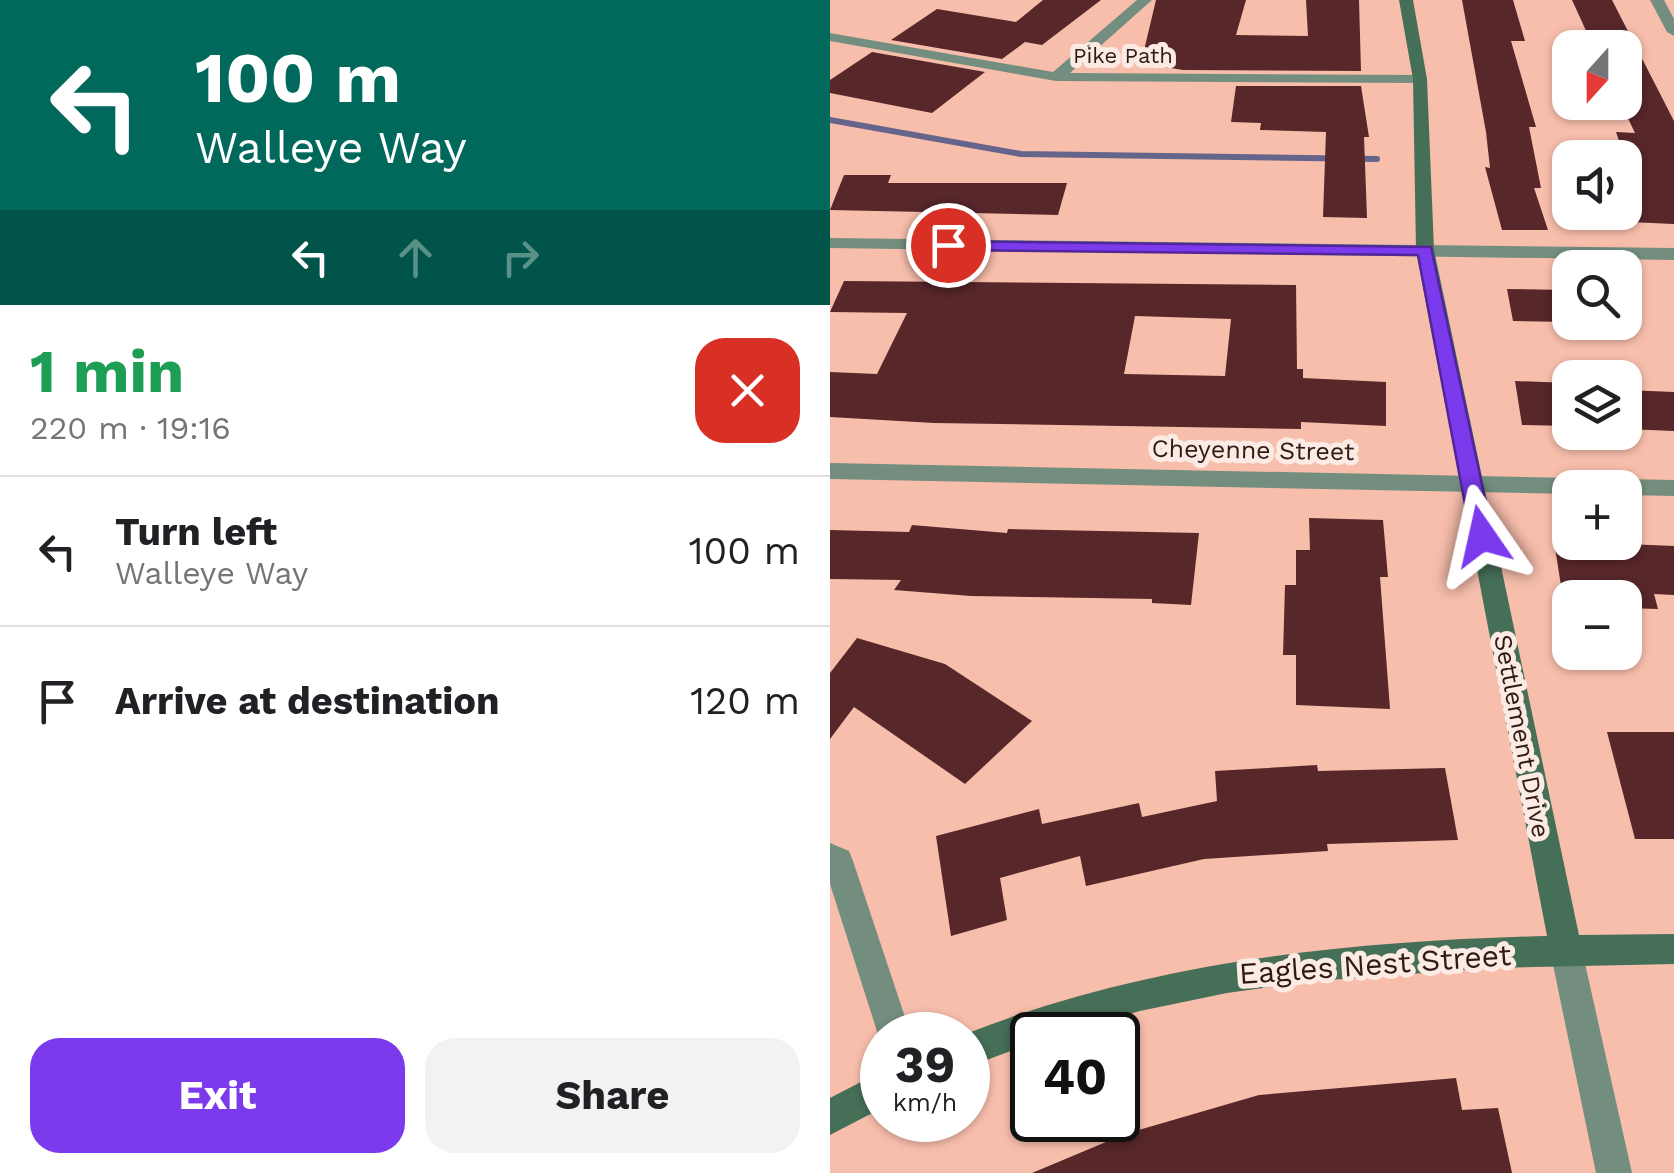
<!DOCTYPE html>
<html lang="en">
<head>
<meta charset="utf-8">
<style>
	:root { --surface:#fff; --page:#f2f2f2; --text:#202124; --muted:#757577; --line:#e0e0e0; --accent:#7c3aed }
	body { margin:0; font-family:"Work Sans",sans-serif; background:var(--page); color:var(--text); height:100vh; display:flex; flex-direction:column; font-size:38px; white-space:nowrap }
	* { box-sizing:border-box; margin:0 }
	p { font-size:32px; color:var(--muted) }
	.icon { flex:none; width:55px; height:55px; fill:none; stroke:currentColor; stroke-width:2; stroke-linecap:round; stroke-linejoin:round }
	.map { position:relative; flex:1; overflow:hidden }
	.panel { display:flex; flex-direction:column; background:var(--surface); width:830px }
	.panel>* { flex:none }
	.hud { background:#00695c; color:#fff; overflow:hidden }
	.needle { width:65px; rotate:201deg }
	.tools { position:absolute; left:722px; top:30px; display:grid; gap:20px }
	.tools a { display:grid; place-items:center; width:90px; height:90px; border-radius:20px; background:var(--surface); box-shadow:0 2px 8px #0004; font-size:50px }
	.speed { position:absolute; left:30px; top:1012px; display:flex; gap:20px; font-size:50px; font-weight:700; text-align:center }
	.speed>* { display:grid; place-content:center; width:130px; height:130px; border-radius:50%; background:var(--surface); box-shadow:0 2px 8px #0004; line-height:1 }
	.speed small { font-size:25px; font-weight:400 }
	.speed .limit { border:5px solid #111; border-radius:15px; background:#fff; color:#111 }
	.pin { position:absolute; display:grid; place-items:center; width:85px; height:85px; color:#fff; margin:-42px; border:5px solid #fff; border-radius:50%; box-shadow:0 2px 10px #0007 }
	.me { position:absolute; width:110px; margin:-55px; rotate:349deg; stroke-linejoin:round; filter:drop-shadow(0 0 8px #0008) }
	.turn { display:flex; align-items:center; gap:35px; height:210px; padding:0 30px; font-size:45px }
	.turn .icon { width:130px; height:130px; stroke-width:2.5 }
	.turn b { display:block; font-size:70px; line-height:85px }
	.lanes { display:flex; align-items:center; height:95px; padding:0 30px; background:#0003; justify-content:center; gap:50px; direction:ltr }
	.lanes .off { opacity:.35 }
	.round { display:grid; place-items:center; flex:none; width:105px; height:105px; border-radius:30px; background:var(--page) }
	.summary { display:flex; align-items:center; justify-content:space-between; height:170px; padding:0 30px }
	h1 { font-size:60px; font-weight:700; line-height:75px; color:#1e9e55 }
	.action { display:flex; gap:20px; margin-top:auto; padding:20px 30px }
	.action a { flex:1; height:115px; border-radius:30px; background:var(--accent); color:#fff; font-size:40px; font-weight:700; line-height:115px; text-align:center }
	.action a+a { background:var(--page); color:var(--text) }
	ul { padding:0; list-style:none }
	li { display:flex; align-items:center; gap:30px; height:150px; padding:0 30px; border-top:2px solid var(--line) }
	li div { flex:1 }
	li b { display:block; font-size:38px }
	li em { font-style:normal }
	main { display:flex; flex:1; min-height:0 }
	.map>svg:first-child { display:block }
</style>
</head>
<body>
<main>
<section class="panel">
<div class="hud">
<div class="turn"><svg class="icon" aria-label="left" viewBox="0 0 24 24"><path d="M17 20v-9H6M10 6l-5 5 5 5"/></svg><div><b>100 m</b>Walleye Way</div></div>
<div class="lanes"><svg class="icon" aria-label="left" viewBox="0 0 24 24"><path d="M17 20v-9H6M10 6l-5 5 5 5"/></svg><svg class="icon off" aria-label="ahead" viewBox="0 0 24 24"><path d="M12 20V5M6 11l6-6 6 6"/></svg><svg class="icon off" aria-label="right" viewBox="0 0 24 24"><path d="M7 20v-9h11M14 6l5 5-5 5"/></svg></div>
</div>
<div class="summary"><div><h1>1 min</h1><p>220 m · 19:16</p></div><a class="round" style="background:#d93025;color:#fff"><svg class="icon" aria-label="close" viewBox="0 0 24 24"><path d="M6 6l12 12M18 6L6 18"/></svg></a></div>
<ul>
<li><svg class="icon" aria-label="left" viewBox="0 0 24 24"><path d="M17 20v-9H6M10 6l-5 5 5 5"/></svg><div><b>Turn left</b><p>Walleye Way</p></div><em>100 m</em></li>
<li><svg class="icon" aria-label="arrive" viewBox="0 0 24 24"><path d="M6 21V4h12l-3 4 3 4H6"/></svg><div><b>Arrive at destination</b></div><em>120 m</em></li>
</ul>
<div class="action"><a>Exit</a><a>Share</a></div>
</section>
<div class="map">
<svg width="844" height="1173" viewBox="0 0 844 1173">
	<rect width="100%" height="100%" fill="#f8beac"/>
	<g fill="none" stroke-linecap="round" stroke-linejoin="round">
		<polyline stroke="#65648b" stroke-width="6" points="0,120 191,154 547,159"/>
	</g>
	<g fill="#57272a" fill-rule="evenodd">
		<polygon points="213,0 271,0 212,45 195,42 172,59 61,40 107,9 186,22"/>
		<polygon points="326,0 416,0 406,35 478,36 476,0 529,0 531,71 353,70 311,63"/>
		<polygon points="632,0 683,0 695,41 681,41 706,127 699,127 711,188 704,188 718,230 672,230 655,167 660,168 656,132"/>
		<polygon points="742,0 782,0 844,121 844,224 799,222 795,158 786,132 805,133 795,112 795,46 763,46"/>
		<polygon points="42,52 155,72 102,113 0,93 0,80"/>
		<polygon points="406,86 531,86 539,137 534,137 537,218 493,217 496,132 430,130 431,123 401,122"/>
		<polygon points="14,175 61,175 58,183 237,183 228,215 0,210"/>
		<path d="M14,281L466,285L467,369H473V378L556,382V426L471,422V429L104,423L0,417V372L47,374L77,313L0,312ZM305,316L401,319L395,376L294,374Z"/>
		<polygon points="677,289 739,290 740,322 683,321"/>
		<polygon points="685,381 740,383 740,426 692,425"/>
		<polygon points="795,390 844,392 844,431 795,429"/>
		<polygon points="479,518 553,520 558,577 550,577 560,709 466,705 466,655 453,655 455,585 466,585 466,550 480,550"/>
		<polygon points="82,525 177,533 178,529 369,533 361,605 322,603 322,599 141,596 64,590 71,580 0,579 0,530 79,532"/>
		<polygon points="724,541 844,546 844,595 824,594 828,609 795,608 795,598 740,598 740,605 734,605"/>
		<polygon points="27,638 115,664 202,721 135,784 24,707 0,739 0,673"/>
		<polygon points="777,732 844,732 844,839 805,839"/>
		<polygon points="487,765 488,771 615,768 628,840 497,844 498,851 374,859 256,886 250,856 170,878 177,920 121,936 106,836 209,809 212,824 309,803 312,817 387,801 385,771"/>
		<polygon points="626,1078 632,1110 668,1108 682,1173 202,1173 295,1134 429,1095"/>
	</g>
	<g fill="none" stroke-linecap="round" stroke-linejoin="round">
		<g fill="#738e7e" fill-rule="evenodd">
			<polygon points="307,0 322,0 240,73 590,75 597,79 590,83 226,81 0,41 0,33 223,72"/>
			<polygon points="820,0 834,0 844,19 844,36 837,32"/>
			<polygon points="0,238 844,248 844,260 0,248"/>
			<polygon points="0,463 844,480 844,496 795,495 795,488 740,488 740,494 0,479"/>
			<polygon points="0,843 19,851 23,861 81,1035 52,1035 52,1047 0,884"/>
			<polygon points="736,935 747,939 752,950 802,1173 766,1173 720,950 725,939"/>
		</g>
		<g fill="#466f58" fill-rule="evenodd">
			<path d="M569,0H583L597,79L604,250L749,935L844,934V964L663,968L485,981L397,993L310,1011L225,1035H202V1043L138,1067V1035H133C320,961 518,941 717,936L586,250L583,79Z"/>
			<polygon points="52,1071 52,1108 0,1135 0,1098"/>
		</g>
	</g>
	<polygon fill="#7c3aed" stroke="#51269a" stroke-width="2.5" points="113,241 601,247 663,536 652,544 641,536 588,255 118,250 113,248"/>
	<g text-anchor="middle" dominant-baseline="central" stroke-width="10" stroke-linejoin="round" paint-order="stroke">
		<g font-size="22" fill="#301b14" stroke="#fceae4">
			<text x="293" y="55">Pike Path</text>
		</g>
		<g font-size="25" fill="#301b14" stroke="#fceae4">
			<text transform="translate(423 450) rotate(1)">Cheyenne Street</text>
			<text transform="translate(692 736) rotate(79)">Settlement Drive</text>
		</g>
		<g font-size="30" fill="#301b14" stroke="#fceae4">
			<text transform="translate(545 964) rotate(-4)">Eagles Nest Street</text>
		</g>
	</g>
</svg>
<div class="tools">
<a><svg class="needle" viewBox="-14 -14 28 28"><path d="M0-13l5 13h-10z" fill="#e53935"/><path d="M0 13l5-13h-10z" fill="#757577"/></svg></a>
<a><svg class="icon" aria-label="sound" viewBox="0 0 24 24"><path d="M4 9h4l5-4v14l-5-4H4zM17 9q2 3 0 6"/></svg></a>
<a><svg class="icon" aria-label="search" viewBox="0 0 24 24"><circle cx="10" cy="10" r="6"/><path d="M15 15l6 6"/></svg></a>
<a><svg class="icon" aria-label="layers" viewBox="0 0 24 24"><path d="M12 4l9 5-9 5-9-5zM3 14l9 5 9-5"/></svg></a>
<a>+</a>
<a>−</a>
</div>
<div class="speed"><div>39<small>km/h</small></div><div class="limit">40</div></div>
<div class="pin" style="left:118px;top:245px;background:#d93025"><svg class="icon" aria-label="arrive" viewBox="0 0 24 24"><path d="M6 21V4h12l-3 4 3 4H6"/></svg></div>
<svg class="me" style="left:652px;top:536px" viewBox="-20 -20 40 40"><path d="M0-17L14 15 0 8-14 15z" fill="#7c3aed" stroke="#fff" stroke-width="4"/></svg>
</div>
</main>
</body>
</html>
